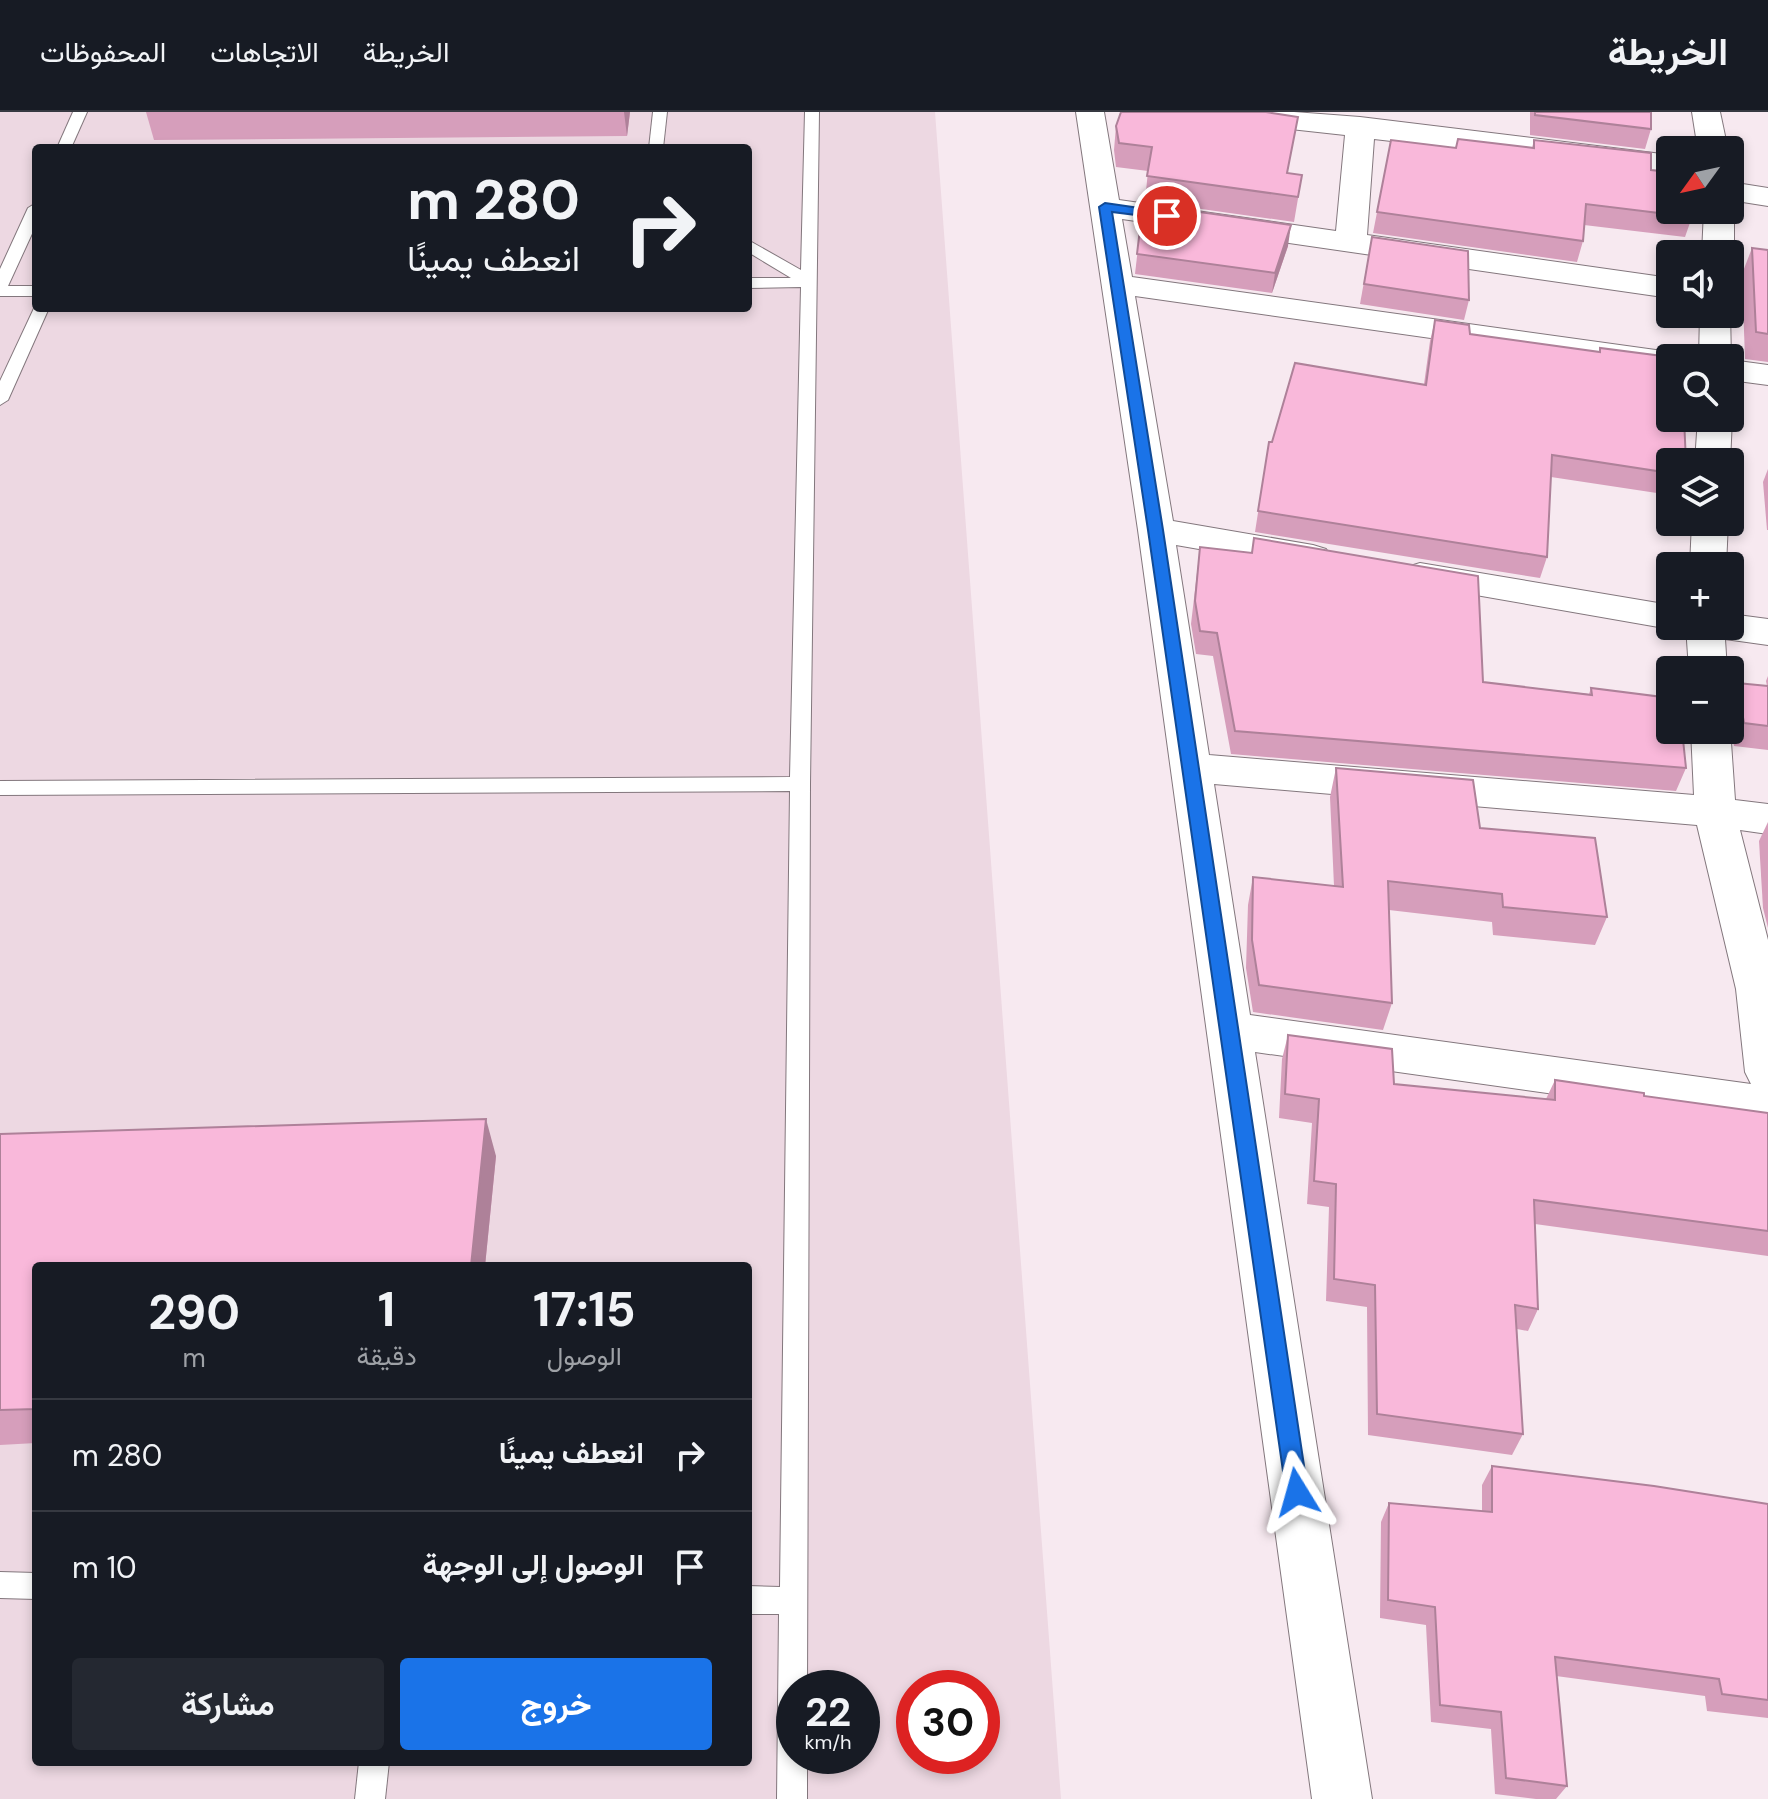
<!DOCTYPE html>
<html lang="ar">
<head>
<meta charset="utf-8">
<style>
	:root { --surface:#171b24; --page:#242831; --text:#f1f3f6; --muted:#9ea1a6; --line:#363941; --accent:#1a73e8 }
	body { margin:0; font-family:"DM Sans",Vazirmatn,sans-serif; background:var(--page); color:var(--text); direction:rtl; height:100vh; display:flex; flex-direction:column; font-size:30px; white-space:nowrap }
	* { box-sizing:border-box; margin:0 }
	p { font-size:26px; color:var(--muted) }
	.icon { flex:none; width:44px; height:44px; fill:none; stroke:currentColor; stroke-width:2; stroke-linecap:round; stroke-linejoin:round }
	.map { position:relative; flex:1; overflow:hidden; direction:ltr }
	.sheet { position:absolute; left:32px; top:1150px; width:720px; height:504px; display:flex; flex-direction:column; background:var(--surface); border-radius:8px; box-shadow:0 4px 12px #0003; direction:rtl }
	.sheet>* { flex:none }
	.top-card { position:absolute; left:32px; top:32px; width:720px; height:168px; border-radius:8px; box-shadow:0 4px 12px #0003; direction:rtl; background:#171b24; color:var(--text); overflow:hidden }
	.needle { width:52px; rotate:237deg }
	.buttons { position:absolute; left:1656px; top:24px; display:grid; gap:16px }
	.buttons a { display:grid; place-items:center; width:88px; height:88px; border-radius:8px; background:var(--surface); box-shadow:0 4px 12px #0003; font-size:40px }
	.speed { position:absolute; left:776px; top:1558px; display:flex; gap:16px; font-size:40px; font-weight:700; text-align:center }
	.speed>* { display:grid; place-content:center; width:104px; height:104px; border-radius:50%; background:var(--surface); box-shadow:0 4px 12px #0003; line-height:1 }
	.speed small { font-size:20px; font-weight:400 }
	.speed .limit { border:12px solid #d22; background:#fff; color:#111 }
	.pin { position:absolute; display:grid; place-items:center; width:68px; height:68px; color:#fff; margin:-34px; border:4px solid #fff; border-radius:50%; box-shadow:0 2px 8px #0007 }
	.me { position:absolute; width:88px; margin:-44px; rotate:352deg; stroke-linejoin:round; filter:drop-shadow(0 0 6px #0008) }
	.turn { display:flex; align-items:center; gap:28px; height:168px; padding:0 40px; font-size:36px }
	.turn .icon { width:104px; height:104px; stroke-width:2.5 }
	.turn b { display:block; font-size:56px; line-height:68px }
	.eta { display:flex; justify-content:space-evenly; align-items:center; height:136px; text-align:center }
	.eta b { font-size:48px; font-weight:700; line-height:56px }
	.action { display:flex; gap:16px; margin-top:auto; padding:16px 40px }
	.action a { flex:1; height:92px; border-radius:8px; background:var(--accent); color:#fff; font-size:32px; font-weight:700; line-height:92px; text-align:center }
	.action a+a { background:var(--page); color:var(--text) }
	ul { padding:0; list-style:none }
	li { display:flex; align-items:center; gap:24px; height:112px; padding:0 40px; border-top:2px solid var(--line) }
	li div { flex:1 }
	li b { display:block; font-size:30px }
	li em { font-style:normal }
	header { display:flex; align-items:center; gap:48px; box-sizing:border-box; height:112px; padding:0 40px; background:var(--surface); border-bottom:2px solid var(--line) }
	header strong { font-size:38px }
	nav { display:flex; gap:44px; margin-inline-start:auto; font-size:28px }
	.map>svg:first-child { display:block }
</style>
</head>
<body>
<header>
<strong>الخريطة</strong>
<nav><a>الخريطة</a><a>الاتجاهات</a><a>المحفوظات</a></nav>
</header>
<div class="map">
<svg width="1768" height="1687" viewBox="0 0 1768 1687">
	<rect width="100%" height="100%" fill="#f7e9f0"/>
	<path fill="#edd8e2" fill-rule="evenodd" d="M0,0H935L1061,1687H0ZM36,36H748V196H36ZM36,1154H748V1650H36ZM794,1576H862V1644H794ZM914,1576H982V1644H914Z"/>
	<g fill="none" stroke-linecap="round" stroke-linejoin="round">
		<defs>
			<g id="service">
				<polygon points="73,0 87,0 71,36 57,36"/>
				<polygon points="653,0 667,0 663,36 649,36"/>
				<polygon points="805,0 819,0 810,672 807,1576 794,1576 794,1644 807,1644 807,1687 777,1687 779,1502 748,1502 748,1474 780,1475 790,679 0,683 0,669 790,665 801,175 748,176 748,166 791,166 748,140 748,128 801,158"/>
				<polygon points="36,91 36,113 8,174 36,174 36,184 0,184 0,157 28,96"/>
				<polygon points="36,192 36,196 49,196 8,288 0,293 0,269"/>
				<polygon points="0,1460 36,1461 36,1487 0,1486"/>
				<polygon points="359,1650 389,1650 385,1687 355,1687"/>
			</g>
			<g id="minor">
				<path d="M1076,0H1104L1119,88L1336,119L1345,23L1219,9L1209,6L1205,0H1294L1360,5L1670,43V61L1374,27L1367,123L1670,166V186L1122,107L1132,165L1670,240L1684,246H1670V260L1135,184L1173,409L1313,433L1326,437L1331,445L1326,453L1313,457L1176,433L1209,643L1694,683L1691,618L1730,616L1735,688L1768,692V722L1740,718L1768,828V1012L1255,940L1372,1687H1312L1138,418ZM1214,672L1697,713L1736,877L1745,960L1751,972L1250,903Z"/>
				<polygon points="1692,0 1720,0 1728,38 1698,38"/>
				<polygon points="1730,70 1768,76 1768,94 1730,88"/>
				<polygon points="1730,92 1734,98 1734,142 1730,147 1730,142 1702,142 1704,98 1730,98"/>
				<polygon points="1730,199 1731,248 1768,253 1768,273 1730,268 1730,246 1699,246 1700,202 1730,202"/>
				<polygon points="1730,303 1732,306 1730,351 1695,350 1698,306 1730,306"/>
				<polygon points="1692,410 1728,410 1726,454 1690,454"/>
				<polygon points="1420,451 1670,493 1670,514 1683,514 1670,517 1407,471 1401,463 1407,455"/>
				<polygon points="1730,502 1768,507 1768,533 1725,527 1727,558 1689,558 1686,514 1730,514"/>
			</g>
		</defs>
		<use href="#service" stroke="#83777d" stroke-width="2"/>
		<use href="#minor" stroke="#83777d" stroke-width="2"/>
		<use href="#service" fill="#fff" fill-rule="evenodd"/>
		<use href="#minor" fill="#fff" fill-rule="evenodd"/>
	</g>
	<g fill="#d69ebb">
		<polygon points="146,0 630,0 627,24 154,28"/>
		<polygon points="1530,0 1651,0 1651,17 1645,37 1530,23"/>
		<polygon points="1116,14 1288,61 1302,63 1294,110 1145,89 1148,59 1116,55 1114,38"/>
		<polygon points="1458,27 1532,36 1534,28 1651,58 1692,105 1685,125 1584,113 1583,129 1577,150 1373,121 1391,28 1456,36"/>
		<polygon points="1143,92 1288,134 1272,181 1135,162"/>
		<polygon points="1372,125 1469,188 1464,208 1360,192"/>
		<polygon points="1752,136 1768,138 1768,250 1745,247 1742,162"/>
		<polygon points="1435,208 1470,222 1599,240 1600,236 1670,350 1670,383 1551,365 1547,445 1540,466 1255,420 1269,330 1272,330 1424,272 1430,229"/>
		<polygon points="1768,357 1768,418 1767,418 1763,370"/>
		<polygon points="1200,435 1483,570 1589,582 1591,576 1686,656 1676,679 1231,642 1213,544 1196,542 1191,512"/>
		<polygon points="1768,564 1768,638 1734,634 1730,612 1730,587 1737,571 1767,574 1766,569"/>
		<polygon points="1336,656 1480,716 1607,805 1595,833 1493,823 1492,810 1389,798 1392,891 1383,918 1253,900 1246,856 1248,793 1253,765 1334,774 1330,685"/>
		<polygon points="1768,710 1768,816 1763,796 1759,729"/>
		<polygon points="1288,923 1394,972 1546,987 1555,968 1644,984 1768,1001 1768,1144 1535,1112 1538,1197 1528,1219 1517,1217 1523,1322 1512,1343 1368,1323 1367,1195 1326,1189 1329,1095 1307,1092 1312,1011 1279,1006 1282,947"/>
		<polygon points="0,1022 496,1044 485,1154 36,1154 36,1331 0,1333"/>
		<polygon points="1492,1354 1768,1392 1768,1606 1707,1599 1705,1584 1556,1564 1567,1674 1556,1687 1536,1687 1495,1682 1491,1617 1431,1610 1426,1513 1380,1506 1381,1410 1389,1391 1482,1400 1482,1373"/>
	</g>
	<g fill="#ae8199">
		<polygon points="624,0 630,0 627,24"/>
		<polygon points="1291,113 1288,134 1272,181 1275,161"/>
		<polygon points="486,1007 496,1044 485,1154 471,1154"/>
	</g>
	<g fill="#f9b8da" stroke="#ae8199" stroke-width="2">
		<polygon points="1121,0 1266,0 1298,5 1287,61 1302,63 1298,85 1147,64 1152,35 1119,31 1116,14"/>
		<polygon points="1535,0 1651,0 1651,17 1535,3"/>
		<polygon points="1458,27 1534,36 1534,28 1651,41 1651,58 1670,60 1670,98 1692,98 1692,105 1586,92 1583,129 1377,100 1391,28 1456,36"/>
		<polygon points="1143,92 1291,113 1275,161 1137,142"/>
		<polygon points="1372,125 1468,139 1469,188 1364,172"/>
		<polygon points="1752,136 1768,138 1768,222 1756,220"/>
		<polygon points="1435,208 1469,213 1470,222 1600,240 1600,236 1678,246 1670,246 1670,306 1684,306 1686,350 1670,350 1670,361 1552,343 1547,445 1258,399 1269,330 1272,330 1295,251 1426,273"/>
		<polygon points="1254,426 1478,464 1483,570 1592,583 1591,576 1670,586 1670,618 1682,618 1686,656 1235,619 1217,521 1200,519 1195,489 1200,435 1252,441"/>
		<polygon points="1737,571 1768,574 1768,614 1744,611"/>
		<polygon points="1336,656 1473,668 1480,716 1595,726 1607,805 1503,795 1502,782 1388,769 1392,891 1259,873 1252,828 1253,765 1343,775"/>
		<polygon points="1288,923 1392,937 1394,972 1555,988 1555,968 1644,981 1644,984 1768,1001 1768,1119 1534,1088 1538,1197 1515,1193 1523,1322 1377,1302 1375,1173 1334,1167 1336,1072 1314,1069 1319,987 1285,982"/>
		<polygon points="486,1007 471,1154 36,1154 36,1297 0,1298 0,1022"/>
		<polygon points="1492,1354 1654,1374 1768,1392 1768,1588 1722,1582 1719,1567 1555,1545 1567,1674 1506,1666 1501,1600 1440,1593 1435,1495 1388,1488 1389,1391 1492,1400"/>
	</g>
	<polygon fill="#1a73e8" stroke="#114b97" stroke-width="2" points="1105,91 1167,100 1173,104 1167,107 1112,100 1163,418 1308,1380 1305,1387 1297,1390 1289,1387 1286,1380 1148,418 1099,95"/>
</svg>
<div class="buttons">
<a><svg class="needle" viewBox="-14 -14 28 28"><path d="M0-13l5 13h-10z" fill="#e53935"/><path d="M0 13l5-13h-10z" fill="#9ea1a6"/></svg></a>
<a><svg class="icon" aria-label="sound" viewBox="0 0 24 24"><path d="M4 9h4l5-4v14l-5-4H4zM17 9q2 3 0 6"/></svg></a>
<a><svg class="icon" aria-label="search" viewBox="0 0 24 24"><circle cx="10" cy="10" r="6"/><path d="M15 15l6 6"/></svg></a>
<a><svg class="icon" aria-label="layers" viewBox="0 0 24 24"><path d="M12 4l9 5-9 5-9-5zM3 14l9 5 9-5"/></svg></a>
<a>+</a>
<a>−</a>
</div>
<div class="speed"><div>22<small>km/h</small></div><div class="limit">30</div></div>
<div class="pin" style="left:1167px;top:104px;background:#d93025"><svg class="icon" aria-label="arrive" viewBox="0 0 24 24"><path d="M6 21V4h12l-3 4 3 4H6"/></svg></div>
<svg class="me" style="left:1297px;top:1380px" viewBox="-20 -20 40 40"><path d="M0-17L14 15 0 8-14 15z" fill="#1a73e8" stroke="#fff" stroke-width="4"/></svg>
<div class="top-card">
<div class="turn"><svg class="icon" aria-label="right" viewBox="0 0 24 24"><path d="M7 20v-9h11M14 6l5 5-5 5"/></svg><div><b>280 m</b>انعطف يمينًا</div></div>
</div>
<section class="sheet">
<div class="eta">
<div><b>17:15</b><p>الوصول</p></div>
<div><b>1</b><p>دقيقة</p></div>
<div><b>290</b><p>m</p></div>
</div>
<ul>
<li><svg class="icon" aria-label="right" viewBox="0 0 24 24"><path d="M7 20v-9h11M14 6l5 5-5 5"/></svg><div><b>انعطف يمينًا</b></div><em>280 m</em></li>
<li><svg class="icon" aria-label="arrive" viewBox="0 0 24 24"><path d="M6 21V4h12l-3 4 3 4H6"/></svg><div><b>الوصول إلى الوجهة</b></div><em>10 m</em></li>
</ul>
<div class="action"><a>خروج</a><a>مشاركة</a></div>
</section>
</div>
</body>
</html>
